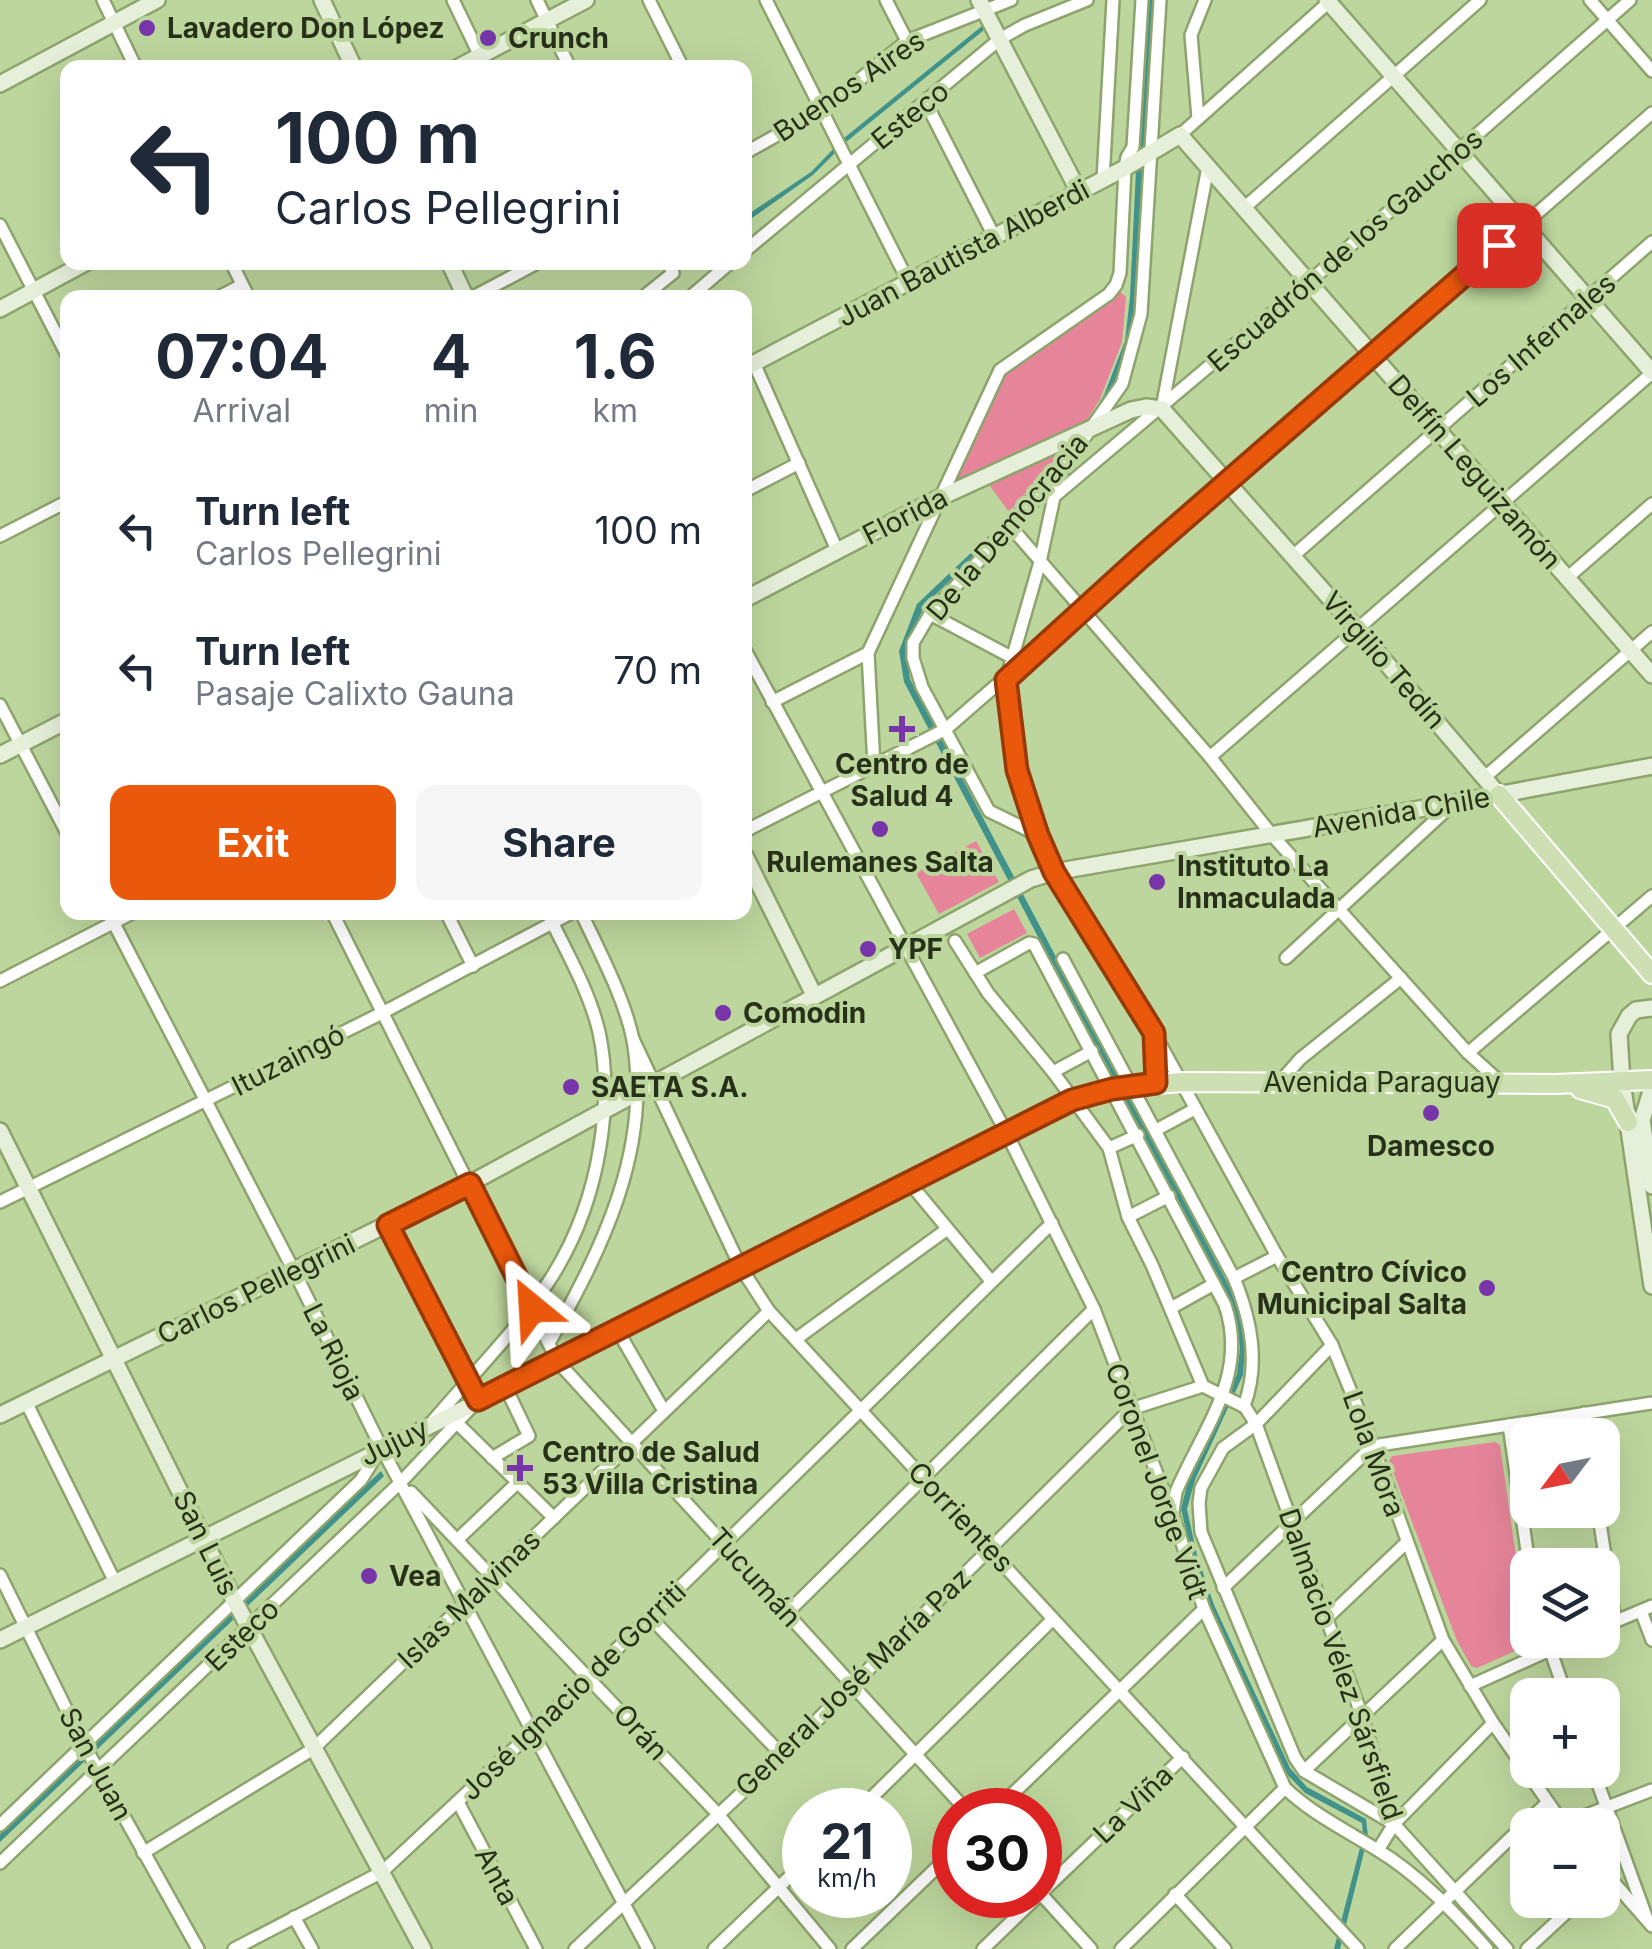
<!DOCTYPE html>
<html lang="en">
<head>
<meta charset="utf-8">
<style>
	:root { --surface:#fff; --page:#f6f6f7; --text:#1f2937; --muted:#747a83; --accent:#ea580c }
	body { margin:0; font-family:Inter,sans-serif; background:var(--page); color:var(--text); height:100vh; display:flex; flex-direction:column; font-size:38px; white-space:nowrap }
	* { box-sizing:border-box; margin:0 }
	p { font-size:32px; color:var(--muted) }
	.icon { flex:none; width:55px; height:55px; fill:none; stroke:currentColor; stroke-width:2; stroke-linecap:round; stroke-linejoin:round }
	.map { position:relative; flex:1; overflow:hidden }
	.side { position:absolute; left:60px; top:290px; width:692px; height:630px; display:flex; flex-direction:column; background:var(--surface); border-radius:20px; box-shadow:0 10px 40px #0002 }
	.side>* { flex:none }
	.top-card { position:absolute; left:60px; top:60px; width:692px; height:210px; border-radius:20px; box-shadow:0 10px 40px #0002; background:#fff; color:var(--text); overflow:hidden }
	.needle { width:65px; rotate:238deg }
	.buttons { position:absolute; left:1510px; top:1418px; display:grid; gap:20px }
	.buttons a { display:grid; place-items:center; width:110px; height:110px; border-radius:20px; background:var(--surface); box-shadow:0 10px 40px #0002; font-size:50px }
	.speed { position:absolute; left:782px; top:1788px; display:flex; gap:20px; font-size:50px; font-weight:700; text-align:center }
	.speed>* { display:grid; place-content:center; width:130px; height:130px; border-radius:50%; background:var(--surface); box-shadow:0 10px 40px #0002; line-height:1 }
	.speed small { font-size:25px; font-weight:400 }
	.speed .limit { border:15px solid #d22; background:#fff; color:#111 }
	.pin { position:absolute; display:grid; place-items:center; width:85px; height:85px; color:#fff; margin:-42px; border-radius:20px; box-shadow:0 5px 15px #0006 }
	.me { position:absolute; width:110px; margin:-55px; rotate:333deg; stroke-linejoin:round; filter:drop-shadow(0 0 8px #0008) }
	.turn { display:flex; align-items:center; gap:35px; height:210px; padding:0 50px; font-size:45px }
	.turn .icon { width:130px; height:130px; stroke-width:2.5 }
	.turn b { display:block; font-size:70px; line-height:85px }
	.eta { display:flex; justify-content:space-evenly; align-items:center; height:170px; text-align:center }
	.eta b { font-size:60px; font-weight:700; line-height:70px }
	.button { display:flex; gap:20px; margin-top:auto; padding:20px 50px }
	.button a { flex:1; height:115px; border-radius:20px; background:var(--accent); color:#fff; font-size:40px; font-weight:700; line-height:115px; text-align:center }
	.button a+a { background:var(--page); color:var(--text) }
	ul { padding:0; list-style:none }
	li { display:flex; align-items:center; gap:30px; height:140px; padding:0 50px }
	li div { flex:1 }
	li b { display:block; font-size:38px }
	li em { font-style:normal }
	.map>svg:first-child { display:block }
</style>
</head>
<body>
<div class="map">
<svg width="1652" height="1949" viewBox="0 0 1652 1949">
	<rect width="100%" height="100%" fill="#bdd69d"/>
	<g fill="#e6859a">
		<polygon points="1119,291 1126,297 1122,342 1100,399 1083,427 950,487 1001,373"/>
		<polygon points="1064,449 1009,512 987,482"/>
		<polygon points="976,841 999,882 939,914 916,873"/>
		<polygon points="1014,909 1027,933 980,958 967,934"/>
		<polygon points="1495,1442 1500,1445 1528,1641 1524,1647 1477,1668 1471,1666 1457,1641 1389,1461 1392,1456"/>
	</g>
	<g fill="#41928a">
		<polygon points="1144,0 1153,0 1132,340 1109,397 1062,464 995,536 924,606 906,649 910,679 1239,1305 1245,1348 1243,1375 1195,1480 1187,1509 1197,1555 1214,1605 1290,1768 1307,1787 1366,1819 1368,1836 1340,1949 1334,1949 1363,1836 1362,1823 1305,1793 1285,1772 1210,1607 1192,1555 1181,1509 1189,1477 1237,1374 1240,1347 1233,1308 904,682 899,651 917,604 992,533 1083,429 1104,395 1125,341 1130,297"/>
		<polygon points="982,26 984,30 846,142 813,175 745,223 745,218 753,211 811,172 844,138"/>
		<polygon points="381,1471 384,1476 0,1842 0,1834"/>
	</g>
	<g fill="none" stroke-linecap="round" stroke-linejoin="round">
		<defs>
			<g id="street">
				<polyline points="103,0 136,68"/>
				<polyline points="453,0 480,56"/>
				<polyline points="537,0 570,68"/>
				<polyline points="649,0 683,68"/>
				<polyline points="766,0 908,281"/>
				<polyline points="886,0 907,41"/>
				<polyline points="1590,0 1652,71"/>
				<polyline points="926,103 994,236"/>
				<polyline points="1198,118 1191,35 1205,0"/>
				<polyline points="1180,135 1329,2"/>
				<polyline points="745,153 822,110 907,41 1011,0"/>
				<polyline points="1103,180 1113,0"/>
				<polyline points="1244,208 1480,0"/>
				<polyline points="0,225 68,357"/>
				<polyline points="745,251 1000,39 1025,25 1087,0"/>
				<polyline points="231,262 249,298"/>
				<polyline points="217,298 242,285"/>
				<polyline points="471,298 539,262"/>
				<polyline points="642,298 673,273 668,262"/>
				<polyline points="689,298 731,262"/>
				<polyline points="754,363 837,550"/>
				<polyline points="1162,408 1208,167"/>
				<polyline points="1059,474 1040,562 1006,680 1017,771 1038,835 1054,872 1154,1033 1277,1256 1332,1345 1373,1446 1443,1640 1493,1723 1564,1825"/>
				<polyline points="745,491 799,463"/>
				<polyline points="1056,495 1309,282 1630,0"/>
				<polyline points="1010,526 1210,757 1272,835 1468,1053 1499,1081"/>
				<polyline points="0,536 68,501"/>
				<polyline points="1293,556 1652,242"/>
				<polyline points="1567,578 1652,504"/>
				<polyline points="930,614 1013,658"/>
				<path d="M745,650L1006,1132L1094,1309L1173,1516L1204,1609L1285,1788C1311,1813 1345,1830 1376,1849C1418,1874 1455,1913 1487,1949"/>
				<polyline points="772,702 868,653"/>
				<polyline points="0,705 68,835"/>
				<polyline points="1210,757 1652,373"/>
				<polyline points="874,766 868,653 1000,370 1109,294 1116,285 1120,273 1125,168 1127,157 1133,147 1142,0"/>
				<polyline points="1485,777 1652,632"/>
				<polyline points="745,831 946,729 1652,113"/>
				<polyline points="1038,835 989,811 922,687 913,658 913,643 930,614 1059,474 1122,384 1141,314 1160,0"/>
				<polyline points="108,912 294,1271 381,1447 648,1949"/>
				<polyline points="332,912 558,1362 966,1810"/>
				<polyline points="446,912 473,966"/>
				<polyline points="955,941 988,993 1053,1072 1109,1148 1128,1217 1152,1265 1203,1386"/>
				<polyline points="1286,958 1454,803"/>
				<path d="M1063,959L1234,1278C1251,1319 1260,1364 1244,1406"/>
				<path d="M975,973L1029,943L1034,944L1225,1305C1249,1376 1203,1428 1176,1492L1173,1512"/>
				<polyline points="0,981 134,912"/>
				<polyline points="1154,1037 1156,1083"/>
				<polyline points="633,1039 741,1268 769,1311 1358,1949"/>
				<polyline points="1468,1053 1652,896"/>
				<polyline points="1053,1072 1092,1051"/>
				<polyline points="1279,1083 1300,1059 1401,978"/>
				<polyline points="1156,1130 1195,1109"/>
				<polyline points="1109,1148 1138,1135"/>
				<polyline points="908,1181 991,1281"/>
				<polyline points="0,1202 382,1013 573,912"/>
				<polyline points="1128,1217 1169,1196"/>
				<polyline points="1234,1278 1277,1256"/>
				<polyline points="1171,1308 1214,1284"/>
				<polyline points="618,1331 664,1411"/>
				<polyline points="796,1339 946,1230"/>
				<path d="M549,1343C601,1251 652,1150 633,1040C625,999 599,951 581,912"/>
				<polyline points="1332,1345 1256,1424 1223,1448 1201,1488 1199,1503 1201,1532 1295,1758 1304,1771 1394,1824"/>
				<polyline points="26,1402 115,1582"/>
				<polyline points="1584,1413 1587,1435"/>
				<path d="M432,1422C511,1329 580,1274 600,1146C606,1109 607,1069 599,1032C589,990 566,951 547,912"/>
				<polyline points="458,1424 554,1518"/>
				<polyline points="1509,1425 1529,1565"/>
				<polyline points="492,1458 529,1436 505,1386"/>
				<polyline points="411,1492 717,1813 830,1949"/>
				<polyline points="1598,1510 1615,1622"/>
				<polyline points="458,1539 517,1483"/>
				<polyline points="0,1575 84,1745 198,1949"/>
				<polyline points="1223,1588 1373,1446 1652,1403"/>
				<polyline points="1641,1611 1652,1640"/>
				<polyline points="787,1613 1094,1309"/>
				<polyline points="650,1617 782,1755"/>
				<polyline points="1327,1618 1407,1542"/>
				<polyline points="1602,1627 1652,1606"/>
				<polyline points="1550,1649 1566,1695"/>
				<polyline points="1470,1686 1572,1640"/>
				<polyline points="1593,1770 1647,1919"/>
				<polyline points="1304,1771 1443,1640"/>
				<polyline points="458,1802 536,1949"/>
				<polyline points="859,1810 1053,1619"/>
				<polyline points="996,1810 1204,1609"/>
				<polyline points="1563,1824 1652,1790"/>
				<polyline points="0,1825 361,1480 379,1451"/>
				<polyline points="1378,1850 1394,1824 1493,1723"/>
				<polyline points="143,1853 313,1749 769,1311"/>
				<polyline points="0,1863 401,1482 478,1400 388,1225"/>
				<polyline points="1602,1869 1652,1926"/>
				<polyline points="1040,1893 1091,1949"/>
				<polyline points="1040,1894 1183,1757"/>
				<polyline points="1175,1894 1225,1949"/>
				<polyline points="294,1917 312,1949"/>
				<polyline points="234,1949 382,1872 532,1732 1052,1223"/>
				<polyline points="575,1949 782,1755 1131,1409 1203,1386 1245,1407 1256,1424 1362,1716 1394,1824 1507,1949"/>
				<polyline points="714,1949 805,1862"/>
				<polyline points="852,1949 955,1850"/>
				<polyline points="983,1949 1039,1895"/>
				<polyline points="1121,1949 1285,1788"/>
				<polyline points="1395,1949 1547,1803"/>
				<polyline points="1527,1949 1580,1900"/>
			</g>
			<g id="secondary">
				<polyline points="322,0 354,68"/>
				<polyline points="979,0 1079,192"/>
				<polyline points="1327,0 1652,372"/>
				<polyline points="457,68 586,0"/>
				<polyline points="0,84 157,0"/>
				<polyline points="449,262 466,298"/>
				<polyline points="0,309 87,262"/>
				<polyline points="745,368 1125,168 1180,135 1652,675"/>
				<polyline points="745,599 937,499 1131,410 1146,407 1162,409 1358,630 1499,795"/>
				<polyline points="0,755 68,720"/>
				<polyline points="745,856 814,995"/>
				<polyline points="1652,1008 1636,1010 1629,1016 1619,1034 1622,1082 1652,1286"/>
				<polyline points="1652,1088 1642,1120 1652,1186"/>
				<polyline points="0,1131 234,1600 423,1949"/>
				<polyline points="0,1415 469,1184 1031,879 1054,872 1454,803 1652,766"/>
				<polyline points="0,1640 558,1362 1072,1100 1132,1086"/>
			</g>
			<g id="primary">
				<polyline points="1499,795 1652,974"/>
				<polyline points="1132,1086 1182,1082 1555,1084 1652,1080"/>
				<polyline points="1580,1089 1615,1099 1628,1122"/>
			</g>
		</defs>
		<use href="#street" stroke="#8da46d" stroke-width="16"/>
		<use href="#secondary" stroke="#8da46d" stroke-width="20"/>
		<use href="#primary" stroke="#fff" stroke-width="22"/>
		<use href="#street" stroke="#fff" stroke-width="11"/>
		<use href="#secondary" stroke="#e6efd9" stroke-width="15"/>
		<use href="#primary" stroke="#cddfb3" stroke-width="18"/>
	</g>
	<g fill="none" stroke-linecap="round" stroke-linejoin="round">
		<defs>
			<polyline id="route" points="532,1308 470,1184 388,1225 478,1400 1072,1100 1112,1089 1156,1083 1154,1033 1054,872 1038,835 1017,770 1006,680 1140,558 1499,245"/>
		</defs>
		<use href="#route" stroke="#983908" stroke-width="25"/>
		<use href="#route" stroke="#ea580c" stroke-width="18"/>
	</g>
	<g fill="#7735a9" stroke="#bdd69d" stroke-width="4">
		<circle cx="147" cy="28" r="10"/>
		<circle cx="488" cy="38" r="10"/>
		<path d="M897 714h10v10h10v10h-10v10h-10v-10h-10v-10h10z"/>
		<circle cx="880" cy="829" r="10"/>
		<circle cx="1157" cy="882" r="10"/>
		<circle cx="868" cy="949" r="10"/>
		<circle cx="723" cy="1013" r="10"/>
		<circle cx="571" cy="1087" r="10"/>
		<circle cx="1431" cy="1113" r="10"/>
		<circle cx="1487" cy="1288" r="10"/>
		<path d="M515 1453h10v10h10v10h-10v10h-10v-10h-10v-10h10z"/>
		<circle cx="369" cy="1576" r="10"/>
	</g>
	<g text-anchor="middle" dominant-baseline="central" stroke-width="8" stroke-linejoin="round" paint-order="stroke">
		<g font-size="28" font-weight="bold" fill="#273019" stroke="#bdd69d" text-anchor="start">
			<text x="167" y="28">Lavadero Don López</text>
			<text x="508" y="38">Crunch</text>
			<text x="902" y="764" text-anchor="middle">Centro de<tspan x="902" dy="32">Salud 4</tspan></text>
			<text x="880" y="862" text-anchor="middle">Rulemanes Salta</text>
			<text x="1177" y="866">Instituto La<tspan x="1177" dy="32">Inmaculada</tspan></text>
			<text x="888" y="949">YPF</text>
			<text x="743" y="1013">Comodin</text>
			<text x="591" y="1087">SAETA S.A.</text>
			<text x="1431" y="1146" text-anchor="middle">Damesco</text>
			<text x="1467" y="1272" text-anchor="end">Centro Cívico<tspan x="1467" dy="32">Municipal Salta</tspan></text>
			<text x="542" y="1452">Centro de Salud<tspan x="542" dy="32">53 Villa Cristina</tspan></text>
			<text x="389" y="1576">Vea</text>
		</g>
		<g font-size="28" fill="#273019" stroke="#bdd69d">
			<text transform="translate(849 86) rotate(-34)">Buenos Aires</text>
			<text transform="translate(910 115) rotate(-39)">Esteco</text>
			<text transform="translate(1345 250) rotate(-41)">Escuadrón de los Gauchos</text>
			<text transform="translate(963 253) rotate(-28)">Juan Bautista Alberdi</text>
			<text transform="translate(1541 340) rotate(-41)">Los Infernales</text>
			<text transform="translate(1475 472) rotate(49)">Delfín Leguizamón</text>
			<text transform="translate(905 516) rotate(-27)">Florida</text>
			<text transform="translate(1007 527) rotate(-50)">De la Democracia</text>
			<text transform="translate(1384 660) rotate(49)">Virgilio Tedín</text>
			<text transform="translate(1401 812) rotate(-10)">Avenida Chile</text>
			<text transform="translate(288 1060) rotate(-27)">Ituzaingó</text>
			<text x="1382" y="1082">Avenida Paraguay</text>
			<text transform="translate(256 1289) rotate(-26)">Carlos Pellegrini</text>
			<text transform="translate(334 1352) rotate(64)">La Rioja</text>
			<text transform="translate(394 1442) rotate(-26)">Jujuy</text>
			<text transform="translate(1374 1454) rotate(70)">Lola Mora</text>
			<text transform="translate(1157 1481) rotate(70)">Coronel Jorge Vidt</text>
			<text transform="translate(961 1517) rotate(47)">Corrientes</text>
			<text transform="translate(206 1543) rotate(64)">San Luis</text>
			<text transform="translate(755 1577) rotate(48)">Tucumán</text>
			<text transform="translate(469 1599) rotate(-44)">Islas Malvinas</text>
			<text transform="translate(242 1635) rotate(-44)">Esteco</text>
			<text transform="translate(1341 1664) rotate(71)">Dalmacio Vélez Sársfield</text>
			<text transform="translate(853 1682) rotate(-44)">General José María Paz</text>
			<text transform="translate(573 1691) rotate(-44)">José Ignacio de Gorriti</text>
			<text transform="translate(641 1732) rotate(47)">Orán</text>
			<text transform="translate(96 1764) rotate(62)">San Juan</text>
			<text transform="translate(1133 1804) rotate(-44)">La Viña</text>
			<text transform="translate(497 1876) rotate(62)">Anta</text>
		</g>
	</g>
</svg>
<div class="buttons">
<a><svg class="needle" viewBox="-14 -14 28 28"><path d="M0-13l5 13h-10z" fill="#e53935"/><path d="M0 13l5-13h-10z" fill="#747a83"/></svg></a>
<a><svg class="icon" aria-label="layers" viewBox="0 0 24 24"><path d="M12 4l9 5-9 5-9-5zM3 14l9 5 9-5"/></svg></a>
<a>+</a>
<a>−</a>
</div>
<div class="speed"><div>21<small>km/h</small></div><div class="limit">30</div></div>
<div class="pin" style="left:1499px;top:245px;background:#d93025"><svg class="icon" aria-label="arrive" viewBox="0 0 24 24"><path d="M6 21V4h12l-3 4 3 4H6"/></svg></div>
<svg class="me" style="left:532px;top:1308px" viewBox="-20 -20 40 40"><path d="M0-17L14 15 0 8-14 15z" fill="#ea580c" stroke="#fff" stroke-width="4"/></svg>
<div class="top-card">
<div class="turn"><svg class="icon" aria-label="left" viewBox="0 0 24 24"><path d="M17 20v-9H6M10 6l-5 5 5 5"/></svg><div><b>100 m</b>Carlos Pellegrini</div></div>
</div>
<section class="side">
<div class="eta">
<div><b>07:04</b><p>Arrival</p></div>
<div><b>4</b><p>min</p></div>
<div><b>1.6</b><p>km</p></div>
</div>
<ul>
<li><svg class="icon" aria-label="left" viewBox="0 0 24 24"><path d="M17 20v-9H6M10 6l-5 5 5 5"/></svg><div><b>Turn left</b><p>Carlos Pellegrini</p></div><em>100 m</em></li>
<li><svg class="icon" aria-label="left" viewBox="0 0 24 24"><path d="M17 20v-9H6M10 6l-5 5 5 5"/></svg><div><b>Turn left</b><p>Pasaje Calixto Gauna</p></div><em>70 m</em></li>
</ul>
<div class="button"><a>Exit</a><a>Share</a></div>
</section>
</div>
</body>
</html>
